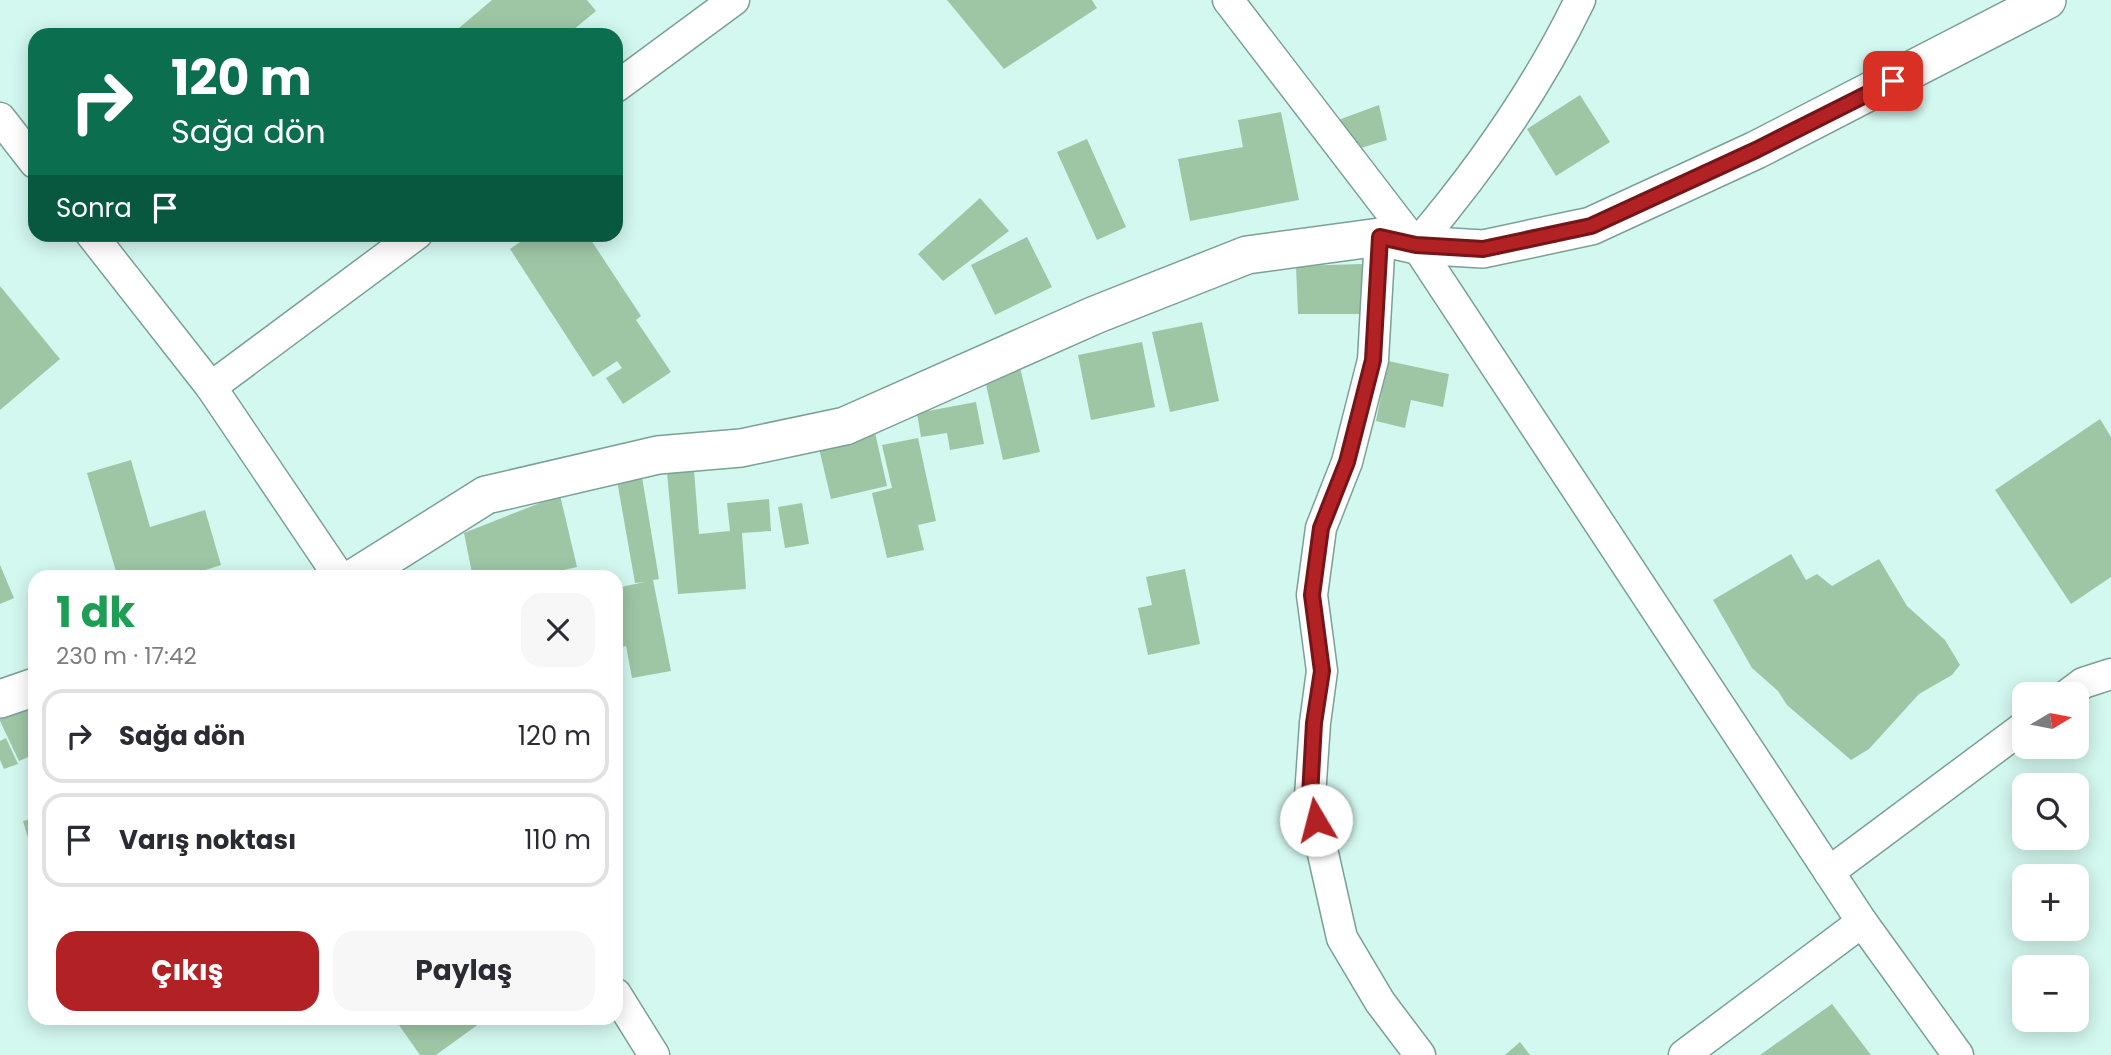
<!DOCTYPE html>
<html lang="tr">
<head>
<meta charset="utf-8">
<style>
	:root { --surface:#fff; --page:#f7f7f7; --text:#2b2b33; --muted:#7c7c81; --line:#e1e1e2; --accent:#b22124 }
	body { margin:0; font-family:Poppins,sans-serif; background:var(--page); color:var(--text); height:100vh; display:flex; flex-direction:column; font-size:26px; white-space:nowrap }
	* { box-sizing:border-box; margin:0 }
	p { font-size:23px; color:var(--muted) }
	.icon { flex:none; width:38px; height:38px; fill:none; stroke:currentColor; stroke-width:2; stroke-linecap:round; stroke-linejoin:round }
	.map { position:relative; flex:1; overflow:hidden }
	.side { position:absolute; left:28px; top:570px; width:595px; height:455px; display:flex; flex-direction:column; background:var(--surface); border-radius:21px; box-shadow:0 4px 18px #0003 }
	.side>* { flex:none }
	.banner { position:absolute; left:28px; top:28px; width:595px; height:214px; border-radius:21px; box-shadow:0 4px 18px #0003; background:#0b6e4f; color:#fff; overflow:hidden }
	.needle { width:46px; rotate:80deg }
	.tools { position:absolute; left:2012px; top:682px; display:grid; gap:14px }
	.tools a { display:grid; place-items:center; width:77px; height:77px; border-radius:14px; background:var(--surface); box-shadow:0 4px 18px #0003; font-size:35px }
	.pin { position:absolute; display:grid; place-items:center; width:60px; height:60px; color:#fff; margin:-30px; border-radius:14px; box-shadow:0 4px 10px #0006 }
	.me { position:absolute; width:77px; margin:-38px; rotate:352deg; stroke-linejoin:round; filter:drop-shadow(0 0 5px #0008) }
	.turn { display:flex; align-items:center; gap:24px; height:147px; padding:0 28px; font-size:32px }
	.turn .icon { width:91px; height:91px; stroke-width:2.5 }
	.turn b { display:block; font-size:49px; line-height:60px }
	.then { display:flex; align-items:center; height:66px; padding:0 28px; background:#0003; gap:14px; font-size:26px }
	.round { display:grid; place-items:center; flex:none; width:74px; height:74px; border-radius:21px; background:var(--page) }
	.headline { display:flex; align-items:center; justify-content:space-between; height:119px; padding:0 28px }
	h1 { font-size:42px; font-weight:700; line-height:52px; color:#1e9e55 }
	.cta { display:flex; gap:14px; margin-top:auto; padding:14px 28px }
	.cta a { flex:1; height:80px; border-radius:21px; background:var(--accent); color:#fff; font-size:28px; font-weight:700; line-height:80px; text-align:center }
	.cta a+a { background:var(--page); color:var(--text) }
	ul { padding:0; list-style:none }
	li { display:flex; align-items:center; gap:21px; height:94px; margin:0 14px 10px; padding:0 14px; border:4px solid var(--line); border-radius:21px }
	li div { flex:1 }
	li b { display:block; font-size:26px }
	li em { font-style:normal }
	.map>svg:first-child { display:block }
</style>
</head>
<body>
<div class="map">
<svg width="2111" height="1055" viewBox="0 0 2111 1055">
	<rect width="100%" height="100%" fill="#d3f8f0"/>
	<g fill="#9ec6a5">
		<polygon points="492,0 587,0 596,11 567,35 465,35 459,28"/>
		<polygon points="947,0 1092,0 1097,8 1004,69"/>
		<polygon points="1580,95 1610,142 1556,176 1527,129"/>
		<polygon points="1379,105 1387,140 1351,151 1330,123"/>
		<polygon points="1281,112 1299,200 1190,221 1178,159 1243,147 1238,120"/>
		<polygon points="1087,139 1126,227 1097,240 1057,152"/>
		<polygon points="980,198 1009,231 943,281 918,254"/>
		<polygon points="532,234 587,234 641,316 636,320 671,372 623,404 606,378 622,368 617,361 593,377 510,249"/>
		<polygon points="1027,237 1052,287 995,315 971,265"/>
		<polygon points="1362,264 1363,314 1298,314 1296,266"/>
		<polygon points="0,286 60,359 0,410"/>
		<polygon points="1202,322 1219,401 1170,412 1152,332"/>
		<polygon points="1142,342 1155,407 1091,420 1078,355"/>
		<polygon points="1388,361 1449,374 1443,407 1411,400 1405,428 1376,421"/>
		<polygon points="1019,363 1040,452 1003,460 983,371"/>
		<polygon points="976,402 984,444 950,450 947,433 921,437 917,413"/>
		<polygon points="2100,419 2111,437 2111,577 2071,604 1995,490"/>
		<polygon points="874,428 887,486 831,499 817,440"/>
		<polygon points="918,438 936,521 918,525 924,550 887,558 872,493 892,488 882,445"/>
		<polygon points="131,460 150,527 205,510 221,565 181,578 118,578 87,473"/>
		<polygon points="640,465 659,579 653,580 671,671 632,678 626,646 616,648 616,588 645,582 635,583 615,469"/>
		<polygon points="694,470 699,534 730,531 727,503 769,499 771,531 742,533 746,589 678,594 667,472"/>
		<polygon points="560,495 577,567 530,578 473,578 464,533"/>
		<polygon points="802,503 809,544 785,548 778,507"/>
		<polygon points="1791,554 1806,580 1817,574 1832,586 1879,559 1907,606 1945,640 1960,665 1952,675 1919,694 1869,749 1851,760 1787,705 1778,691 1752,668 1713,600"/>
		<polygon points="0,565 14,598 0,604"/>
		<polygon points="1185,569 1200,644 1148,655 1138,608 1152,605 1146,577"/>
		<polygon points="35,696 35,754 19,761 0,721 0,713"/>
		<polygon points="6,738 18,764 4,769 0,760 0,741"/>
		<polygon points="35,818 35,858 34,858 23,821"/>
		<polygon points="1832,1004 1871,1055 1760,1055"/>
		<polygon points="394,1018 487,1018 436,1055 420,1055"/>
		<polygon points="1520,1042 1530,1055 1505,1055"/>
	</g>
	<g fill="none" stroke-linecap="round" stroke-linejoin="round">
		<defs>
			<g id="minor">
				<polyline points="1228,0 1416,245 1862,922"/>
				<polyline points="616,87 734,0"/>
				<polyline points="0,118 35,163"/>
				<polyline points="91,234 211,387 340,578"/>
				<polyline points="1380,237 1373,360 1347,462 1321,528 1312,595 1322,671 1315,723 1310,796 1342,938 1380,1002 1420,1055"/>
				<path d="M1416,245C1480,170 1537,89 1580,0"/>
				<polyline points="211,387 417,234"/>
				<polyline points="2067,695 2083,683 2111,674"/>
				<polyline points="1829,872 2025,726"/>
				<polyline points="616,994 654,1055"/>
				<polyline points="1684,1055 1862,922 1958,1055"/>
			</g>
			<g id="tertiary">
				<polyline points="354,578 486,495 658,455 741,448 845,426 1095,315 1247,255 1380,237 1416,245 1483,249 1591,226 1756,150 2047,0"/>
				<polyline points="0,699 35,687"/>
			</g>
		</defs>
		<use href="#minor" stroke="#7c9f98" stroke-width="33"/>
		<use href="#tertiary" stroke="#7c9f98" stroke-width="40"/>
		<use href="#minor" stroke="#fff" stroke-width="30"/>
		<use href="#tertiary" stroke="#fff" stroke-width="37"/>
	</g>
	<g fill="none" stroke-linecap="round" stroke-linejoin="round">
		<defs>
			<polyline id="route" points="1316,820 1310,796 1314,723 1322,671 1312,595 1321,528 1347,462 1373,360 1380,237 1416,245 1483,249 1591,226 1756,150 1893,81"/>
		</defs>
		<use href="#route" stroke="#741517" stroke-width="18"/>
		<use href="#route" stroke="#b22124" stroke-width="12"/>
	</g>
</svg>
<div class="tools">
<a><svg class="needle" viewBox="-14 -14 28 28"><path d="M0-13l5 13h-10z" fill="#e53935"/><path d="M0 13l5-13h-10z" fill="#7c7c81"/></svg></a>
<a><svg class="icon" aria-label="search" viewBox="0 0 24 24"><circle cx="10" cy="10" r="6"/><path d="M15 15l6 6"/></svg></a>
<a>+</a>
<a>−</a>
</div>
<div class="pin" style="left:1893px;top:81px;background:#d93025"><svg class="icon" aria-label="arrive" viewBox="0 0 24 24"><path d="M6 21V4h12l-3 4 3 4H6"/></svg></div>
<svg class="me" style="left:1316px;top:820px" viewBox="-20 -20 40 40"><circle r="19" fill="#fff"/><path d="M0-13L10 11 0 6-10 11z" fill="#b22124"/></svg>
<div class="banner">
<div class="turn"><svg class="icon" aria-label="right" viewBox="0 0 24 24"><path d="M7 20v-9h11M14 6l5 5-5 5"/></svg><div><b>120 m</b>Sağa dön</div></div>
<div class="then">Sonra<svg class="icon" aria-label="arrive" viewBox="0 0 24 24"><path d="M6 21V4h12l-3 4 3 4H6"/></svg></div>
</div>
<section class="side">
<div class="headline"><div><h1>1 dk</h1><p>230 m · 17:42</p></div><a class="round"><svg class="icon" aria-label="close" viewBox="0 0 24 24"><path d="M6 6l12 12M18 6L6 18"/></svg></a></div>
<ul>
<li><svg class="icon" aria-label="right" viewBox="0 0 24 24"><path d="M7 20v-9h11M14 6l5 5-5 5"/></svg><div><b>Sağa dön</b></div><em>120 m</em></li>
<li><svg class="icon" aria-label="arrive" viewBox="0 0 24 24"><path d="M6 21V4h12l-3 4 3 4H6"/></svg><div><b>Varış noktası</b></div><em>110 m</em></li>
</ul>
<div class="cta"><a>Çıkış</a><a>Paylaş</a></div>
</section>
</div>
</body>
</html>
